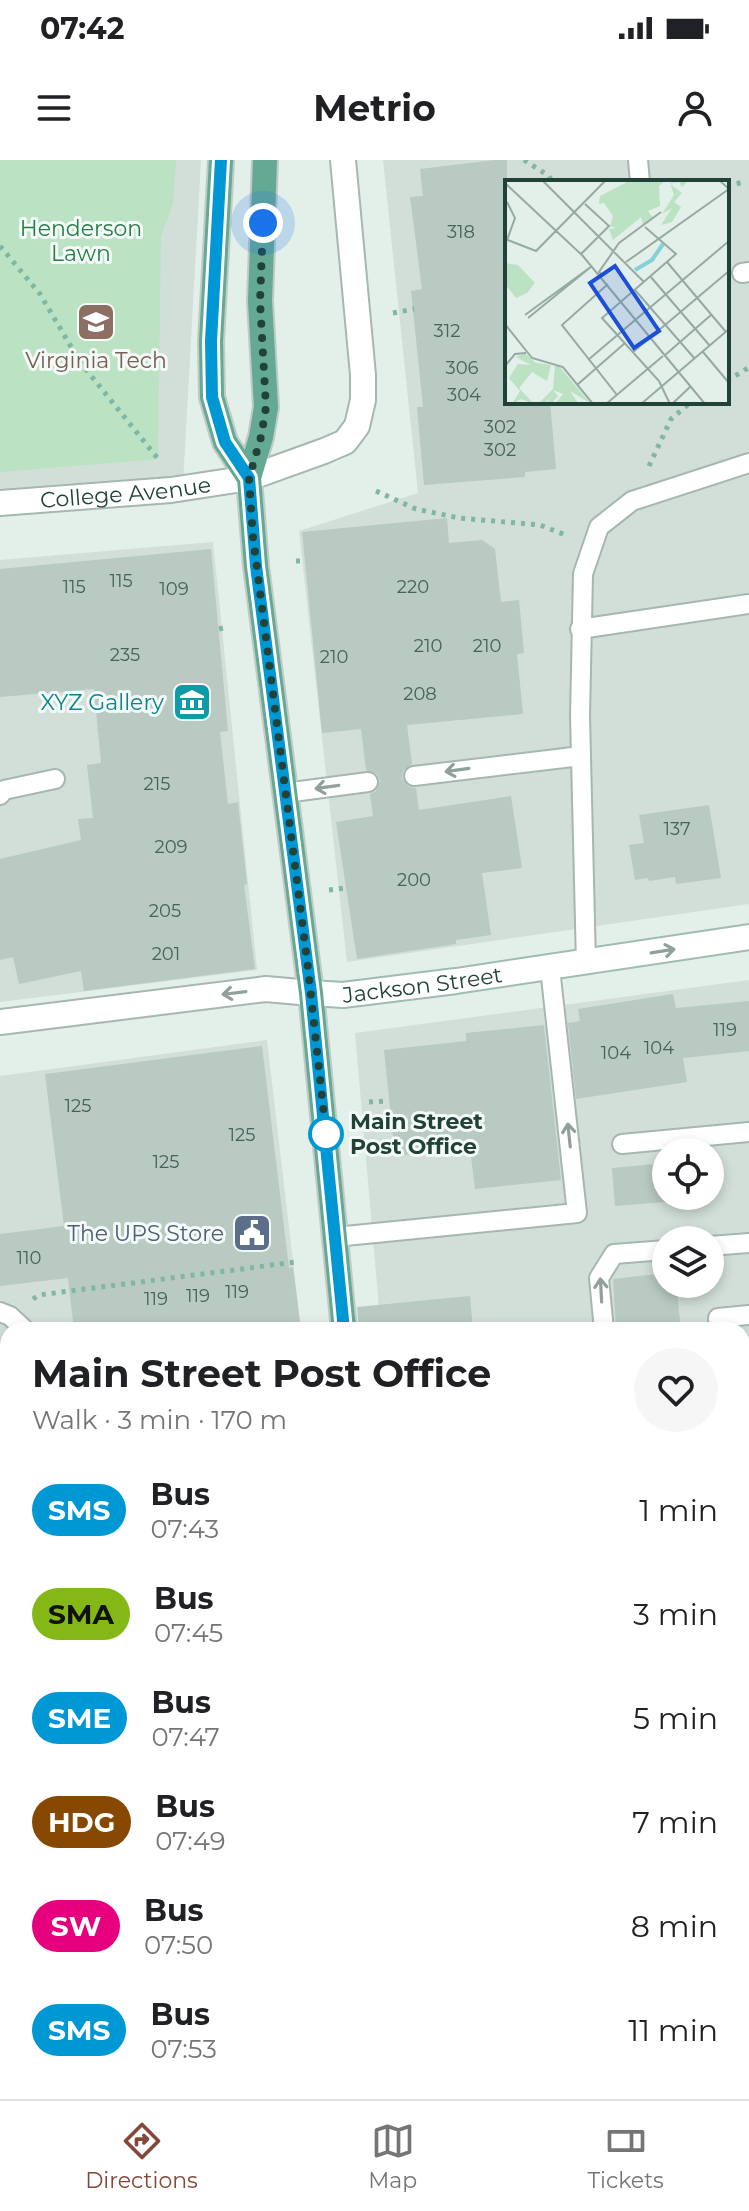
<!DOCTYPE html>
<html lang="en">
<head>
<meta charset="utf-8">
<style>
	:root { --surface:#fff; --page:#f6f6f6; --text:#202124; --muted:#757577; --line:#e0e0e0; --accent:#844738 }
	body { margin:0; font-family:Montserrat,sans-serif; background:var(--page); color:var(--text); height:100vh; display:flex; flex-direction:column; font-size:30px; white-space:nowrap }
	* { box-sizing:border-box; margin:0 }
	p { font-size:26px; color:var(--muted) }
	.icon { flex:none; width:44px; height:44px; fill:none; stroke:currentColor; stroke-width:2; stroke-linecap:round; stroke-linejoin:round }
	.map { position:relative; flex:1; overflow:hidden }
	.panel { position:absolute; left:0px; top:1162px; width:750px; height:778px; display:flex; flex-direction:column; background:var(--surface); border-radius:24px 24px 0 0; box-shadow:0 4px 12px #0003 }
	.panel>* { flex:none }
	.badge { padding:0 16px; border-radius:26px; font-size:28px; line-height:52px }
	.tools { position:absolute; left:652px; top:978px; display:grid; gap:16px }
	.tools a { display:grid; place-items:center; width:72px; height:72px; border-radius:50%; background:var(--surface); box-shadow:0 4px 12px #0003; font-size:40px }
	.you { position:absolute; width:40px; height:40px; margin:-20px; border:6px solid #fff; border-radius:50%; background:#1a73e8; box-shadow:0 0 0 12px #1a73e833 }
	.map>.badge { position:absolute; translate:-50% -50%; box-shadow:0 0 0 4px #fff }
	.round { display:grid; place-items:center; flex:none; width:84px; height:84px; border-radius:42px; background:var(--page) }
	.overview { display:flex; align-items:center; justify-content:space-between; height:136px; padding:0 32px }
	h1 { font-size:38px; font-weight:700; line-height:60px }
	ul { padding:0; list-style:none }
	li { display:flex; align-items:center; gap:24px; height:104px; padding:0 32px }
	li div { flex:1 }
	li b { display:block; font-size:30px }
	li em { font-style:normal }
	li .badge { min-width:88px; font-weight:700; text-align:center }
	.status { display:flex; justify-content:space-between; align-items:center; height:56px; padding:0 40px; background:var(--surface); direction:ltr }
	.status svg { height:22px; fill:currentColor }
	header { display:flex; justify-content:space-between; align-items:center; height:104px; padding:0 32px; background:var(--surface); font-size:36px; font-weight:700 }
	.dock { display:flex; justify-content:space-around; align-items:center; height:112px; border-top:2px solid var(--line); background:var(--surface); font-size:22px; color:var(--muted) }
	.dock a { display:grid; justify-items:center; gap:4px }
	.dock .on { color:var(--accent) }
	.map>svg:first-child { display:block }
	.built { fill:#d1dfd8; fill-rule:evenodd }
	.green { fill:#bae2c3 }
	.building { fill:#b8cac2 }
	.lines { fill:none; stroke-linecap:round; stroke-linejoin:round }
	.lane-casing { stroke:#a5b8b0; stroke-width:22 }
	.street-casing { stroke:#a5b8b0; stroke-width:28 }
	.secondary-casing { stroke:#a0bcb1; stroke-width:28 }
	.primary-casing { stroke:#c1cac7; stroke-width:28 }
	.path { stroke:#80b6a3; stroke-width:5; stroke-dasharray:4 6; stroke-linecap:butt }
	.lane { stroke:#fff; stroke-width:18 }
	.street { stroke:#fff; stroke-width:24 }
	.secondary { stroke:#fff; stroke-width:24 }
	.primary { stroke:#63a994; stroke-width:24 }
	.oneway { stroke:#90a09c }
	.line-casing { stroke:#fff; stroke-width:18 }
	.line { stroke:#0098d4; stroke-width:12 }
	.walk { stroke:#204238; stroke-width:8; stroke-dasharray:0 14.4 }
	.stop-dot { fill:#fff; stroke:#0098d4; stroke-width:4 }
	.labels { text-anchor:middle; stroke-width:6; stroke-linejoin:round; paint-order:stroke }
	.number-label { font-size:18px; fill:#46645a }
	.park-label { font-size:22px; fill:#257e44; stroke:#f4faf7 }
	.education-label { font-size:22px; fill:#785e54; stroke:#f4faf7 }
	.street-label { font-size:22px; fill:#204238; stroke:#f4faf7 }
	.culture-label { font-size:22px; fill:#0d838f; stroke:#f4faf7; text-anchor:end }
	.stop-label { font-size:22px; font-weight:bold; fill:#204238; stroke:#f4faf7; text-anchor:start }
	.service-label { font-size:22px; fill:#4e5e75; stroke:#f4faf7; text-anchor:end }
	.inset-river { fill:none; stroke:#85d0d9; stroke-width:4 }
	.inset-road { fill:none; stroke:#95aaa2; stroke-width:2 }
	.view { fill:#1d4ed8; fill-opacity:0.15; stroke:#1d4ed8; stroke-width:4 }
	.inset-edge { fill:none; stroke:#204238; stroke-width:4 }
</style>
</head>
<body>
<div class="status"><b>07:42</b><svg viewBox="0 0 49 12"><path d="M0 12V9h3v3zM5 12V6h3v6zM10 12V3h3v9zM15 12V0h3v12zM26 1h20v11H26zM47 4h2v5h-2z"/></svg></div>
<header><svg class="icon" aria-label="menu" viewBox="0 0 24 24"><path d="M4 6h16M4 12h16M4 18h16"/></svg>Metrio<svg class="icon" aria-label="person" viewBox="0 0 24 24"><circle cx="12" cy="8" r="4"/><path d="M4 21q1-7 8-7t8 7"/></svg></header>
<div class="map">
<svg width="749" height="1939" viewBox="0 0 749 1939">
	<rect width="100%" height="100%" fill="#e3efe9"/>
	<path class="built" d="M0,0H201L183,323L0,338Z
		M383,0H749V744L347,802L299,371L418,333ZM507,22H727V242H507Z
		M213,382L257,810L0,842V400Z
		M749,820V1307L742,1308V1170H381L355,873ZM666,992H710V1036H666ZM666,1080H710V1124H666Z
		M267,880L301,1170H8V1388L0,1389V916Z
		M8,1472V1932H307L252,1939H0V1473Z"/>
	<path class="green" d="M0,0H176L173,43L161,77L158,299L0,312Z"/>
	<path class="building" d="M495,0H507V242H550L556,309L525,312V317L424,325L417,247H423L411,131L422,129L410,37L423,36L420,9Z
		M447,358L449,383L482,380L495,389L501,442L519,440L524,493L517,494L523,554L407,565L412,604L403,611L402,618L409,627L416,628L419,650L511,636L522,708L482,713L491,775L456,780V784L357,799L336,662L373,656L370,634L376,631L380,621L377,614L366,610L361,569L322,573L302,372Z
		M211,389L228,571L220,572L228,644L238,642L247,724L244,725L255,809L84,831L81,811L19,824L13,797L0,800V699L81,680L78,659L93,658L87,605L101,603L94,529L0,537V409Z
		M709,645L721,718L676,724L675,717L649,721L648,718L635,720L629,685L644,683L639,655Z
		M673,834L676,848L749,841V891L683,898L687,922L576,939L568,863L580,861L578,849Z
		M544,865L561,1020L475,1029L470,988L395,996L384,890L466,881V873Z
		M262,886L289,1108L293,1107L301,1170H74L68,1118L0,1126V1074L64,1066L45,914Z
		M666,1003V1042L615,1046L612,1008Z
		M666,1113V1124H676L681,1170H616L613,1119Z
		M470,1136L473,1170H359L357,1147Z"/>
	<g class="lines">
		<g class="lane-casing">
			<path id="lane" d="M638,0L640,22
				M742,113L749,112
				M580,469L749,444
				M414,616L581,596
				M285,633L368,622
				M0,635L4,630L55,619
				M586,803L580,556L583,414L599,367L632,341L749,303
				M622,984L749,972
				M335,1077L577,1053L550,808
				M710,1086L749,1083
				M0,1152L10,1156L25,1170
				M604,1170L599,1118L614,1094L666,1090
				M719,1170L718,1158L749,1155
				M742,1627L749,1626
				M0,1692L8,1691
				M0,1748L8,1747
				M742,1799L749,1798
				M742,1874L748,1922
				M311,1932V1939"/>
		</g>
		<g class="street-casing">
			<g id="street">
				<path id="s1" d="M0,343L171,330L249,318L324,291L345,282L357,266L363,240V215L343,0"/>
				<path d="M0,862L266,829L311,833"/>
				<path d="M742,1923L749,1922"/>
				<path d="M604,1939L663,1932"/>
			</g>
		</g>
		<g class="secondary-casing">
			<g id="secondary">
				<path id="s2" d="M311,833L343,835L456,821L749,777"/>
				<path d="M742,1354L749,1353"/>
				<path d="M0,1435L8,1434"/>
			</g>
		</g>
		<g class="primary-casing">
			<path id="primary" d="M221,0L211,181L212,237L225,282L249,318
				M265,0L260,141L266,247L261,277L249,318L256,406L311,833L344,1170
				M424,1932V1939"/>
		</g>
		<path class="path" d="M524,0L549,16L552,22
			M727,26L744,22
			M0,86L40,134L80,202L159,300
			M393,153L414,149
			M727,221L748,208
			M649,306L671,259L691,242
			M376,331L416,349L459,358L540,365L568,376
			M296,401H305
			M219,469L227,467
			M329,730L346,728
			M369,942L389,941
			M33,1139L39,1135L296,1102
			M749,1538V1550
			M742,1559L749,1558"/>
		<use href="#lane" class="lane"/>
		<use href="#street" class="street"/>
		<use href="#secondary" class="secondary"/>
		<use href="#primary" class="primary"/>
	</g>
	<defs><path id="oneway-shaft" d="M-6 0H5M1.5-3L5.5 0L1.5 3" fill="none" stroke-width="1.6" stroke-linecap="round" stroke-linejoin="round" transform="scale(2)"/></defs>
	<g class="oneway">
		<use href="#oneway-shaft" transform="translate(457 610) rotate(172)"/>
		<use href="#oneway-shaft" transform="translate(327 627) rotate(172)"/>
		<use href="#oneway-shaft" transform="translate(663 791) rotate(-9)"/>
		<use href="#oneway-shaft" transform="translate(234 833) rotate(173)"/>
		<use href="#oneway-shaft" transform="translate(569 975) rotate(-96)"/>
		<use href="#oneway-shaft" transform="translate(601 1130) rotate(-93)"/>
	</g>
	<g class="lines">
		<g class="line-casing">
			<path id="line" d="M221,0L211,181L212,237L225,282L249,318L256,406L311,833L344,1170"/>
		</g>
		<use href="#line" class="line"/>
		<path class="walk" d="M263,63L260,141L266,247L261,277L249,318L253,377L308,808L326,974"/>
	</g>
	<defs>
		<g id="university-square" transform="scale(2)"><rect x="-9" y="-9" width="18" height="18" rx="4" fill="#8d6e63" stroke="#f4faf7"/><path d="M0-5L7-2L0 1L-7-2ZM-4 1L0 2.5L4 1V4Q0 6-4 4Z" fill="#fff"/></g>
		<g id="museum-square" transform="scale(2)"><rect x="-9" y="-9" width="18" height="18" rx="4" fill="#0f9aa8" stroke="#f4faf7"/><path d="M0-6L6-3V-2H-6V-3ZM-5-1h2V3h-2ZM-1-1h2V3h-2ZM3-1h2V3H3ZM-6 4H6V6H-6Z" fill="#fff"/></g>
		<g id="civic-square" transform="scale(2)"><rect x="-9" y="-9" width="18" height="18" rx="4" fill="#5c6f8a" stroke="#f4faf7"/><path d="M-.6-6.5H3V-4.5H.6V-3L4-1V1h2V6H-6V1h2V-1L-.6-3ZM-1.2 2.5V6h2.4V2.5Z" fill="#fff"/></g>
	</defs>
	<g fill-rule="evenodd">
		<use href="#university-square" x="96" y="162"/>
		<use href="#museum-square" x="192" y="542"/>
		<use href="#civic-square" x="252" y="1073"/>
	</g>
	<circle class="stop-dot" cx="326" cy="974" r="16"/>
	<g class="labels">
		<g class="number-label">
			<text x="461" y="78">318</text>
			<text x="447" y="177">312</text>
			<text x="462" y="214">306</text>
			<text x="464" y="241">304</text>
			<text x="500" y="273">302</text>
			<text x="500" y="296">302</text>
			<text x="121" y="427">115</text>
			<text x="74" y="433">115</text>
			<text x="413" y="433">220</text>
			<text x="174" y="435">109</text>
			<text x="428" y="492">210</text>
			<text x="487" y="492">210</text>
			<text x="125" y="501">235</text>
			<text x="334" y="503">210</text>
			<text x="420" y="540">208</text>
			<text x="157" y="630">215</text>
			<text x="677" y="675">137</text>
			<text x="171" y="693">209</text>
			<text x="414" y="726">200</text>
			<text x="165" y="757">205</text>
			<text x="166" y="800">201</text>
			<text x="725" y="876">119</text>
			<text x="659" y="894">104</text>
			<text x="616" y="899">104</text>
			<text x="78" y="952">125</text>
			<text x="242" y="981">125</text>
			<text x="166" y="1008">125</text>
			<text x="29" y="1104">110</text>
			<text x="237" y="1138">119</text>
			<text x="198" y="1142">119</text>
			<text x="156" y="1145">119</text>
		</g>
		<g class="park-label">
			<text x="81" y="76">Henderson<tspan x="81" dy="25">Lawn</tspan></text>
		</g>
		<g class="education-label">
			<text x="96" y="208">Virginia Tech</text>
		</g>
		<g class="street-label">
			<text dy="8" stroke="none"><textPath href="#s1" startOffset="126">College Avenue</textPath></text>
			<text dy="8" stroke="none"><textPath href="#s2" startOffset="112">Jackson Street</textPath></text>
		</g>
		<g class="culture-label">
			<text x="164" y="550">XYZ Gallery</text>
		</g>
		<g class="stop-label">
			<text x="350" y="969">Main Street<tspan x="350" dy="25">Post Office</tspan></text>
		</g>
		<g class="service-label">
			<text x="224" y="1081">The UPS Store</text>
		</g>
	</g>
	<g transform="translate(505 20)">
		<rect width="224" height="224" fill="#e3efe9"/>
		<path d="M126,0H161L154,6L155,26L143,31L148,38L138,45L136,37L108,60L104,49L111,48L105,46L108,36L99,23L94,24L95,16ZM184,0L177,7L174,2L165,4L177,13L169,22L176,27L167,42L156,45L167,28L157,34L169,15L165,3ZM0,83L13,85L30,103L22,113L11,118L0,104ZM20,173L31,183L46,185L42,201L27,192L14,208L29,224L16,219L7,224L15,211L4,198L13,184L26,185L11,177ZM50,185L54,186L85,223L65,211L73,223L50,224L58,214L48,210L53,216L46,224H41L46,217L39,224H33L48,209Z" fill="#bae2c3"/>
		<path class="inset-river" d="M130,90L147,80L158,64"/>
		<path class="inset-road" d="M37,0L139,102M0,3L79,77M140,47L171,74L97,138L154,201L165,224M0,59L31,71L101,0M2,60L10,38L2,22M76,74L104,46L80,24M77,75L200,224M121,82L224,9L214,0M162,82L221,152M98,96L94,92L114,63L156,32M145,96L205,166M103,104L57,145L112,215M130,110L190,179M20,135L87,86L23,138M129,141L224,61M0,144L27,178L58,187L88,224M128,172L224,91M198,172L224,203M159,176L206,135M83,180L129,141M0,186L10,174L21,173M72,205L120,163M101,224L158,176M136,224L224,149M167,224L185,207"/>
		<path class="view" d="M110,86L154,151L129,168L85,103Z"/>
		<rect width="224" height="224" class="inset-edge"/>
	</g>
</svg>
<div class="tools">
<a><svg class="icon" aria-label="locate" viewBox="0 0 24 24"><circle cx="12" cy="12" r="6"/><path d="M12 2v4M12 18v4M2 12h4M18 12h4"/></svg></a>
<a><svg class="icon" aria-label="layers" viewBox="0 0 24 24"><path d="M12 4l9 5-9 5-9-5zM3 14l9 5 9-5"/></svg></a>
</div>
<div class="you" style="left:263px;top:63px"></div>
<section class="panel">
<div class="overview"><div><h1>Main Street Post Office</h1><p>Walk · 3 min · 170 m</p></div><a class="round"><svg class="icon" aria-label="heart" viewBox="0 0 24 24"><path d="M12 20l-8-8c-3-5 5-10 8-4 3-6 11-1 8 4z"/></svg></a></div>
<ul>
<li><span class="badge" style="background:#0098d4;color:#fff">SMS</span><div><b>Bus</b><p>07:43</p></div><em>1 min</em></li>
<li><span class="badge" style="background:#84b817;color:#111">SMA</span><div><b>Bus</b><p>07:45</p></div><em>3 min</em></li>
<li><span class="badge" style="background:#0098d4;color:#fff">SME</span><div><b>Bus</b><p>07:47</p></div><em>5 min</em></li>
<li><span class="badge" style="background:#874901;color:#fff">HDG</span><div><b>Bus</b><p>07:49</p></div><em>7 min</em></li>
<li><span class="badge" style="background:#e6007e;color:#fff">SW</span><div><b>Bus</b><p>07:50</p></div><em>8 min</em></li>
<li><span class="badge" style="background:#0098d4;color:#fff">SMS</span><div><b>Bus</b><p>07:53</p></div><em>11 min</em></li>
</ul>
</section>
</div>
<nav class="dock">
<a class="on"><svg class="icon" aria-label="directions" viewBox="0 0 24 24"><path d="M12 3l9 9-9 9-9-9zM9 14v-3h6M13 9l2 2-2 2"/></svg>Directions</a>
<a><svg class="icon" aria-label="map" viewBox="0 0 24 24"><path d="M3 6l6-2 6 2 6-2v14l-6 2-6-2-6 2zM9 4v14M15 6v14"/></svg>Map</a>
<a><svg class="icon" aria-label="tickets" viewBox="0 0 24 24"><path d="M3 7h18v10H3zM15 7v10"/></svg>Tickets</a>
</nav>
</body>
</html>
